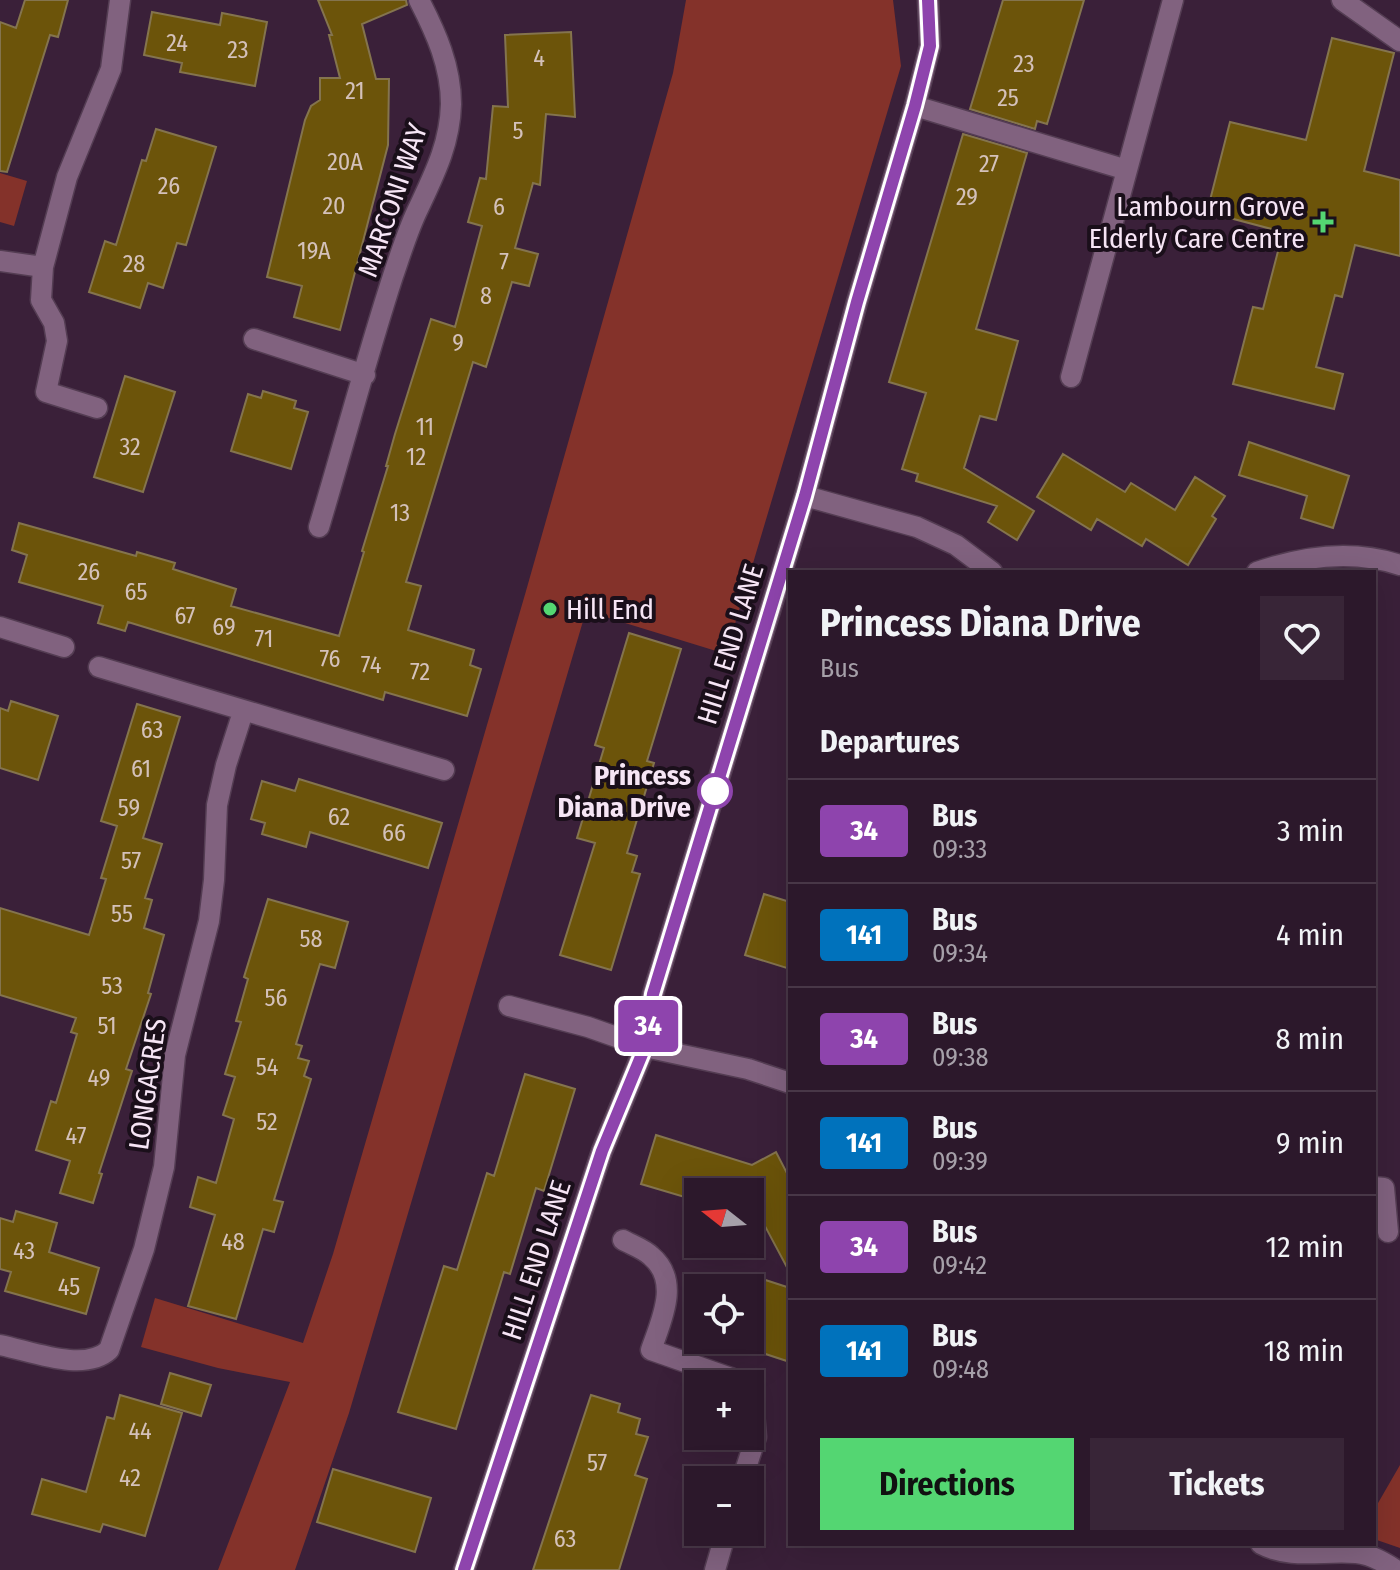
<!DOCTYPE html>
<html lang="en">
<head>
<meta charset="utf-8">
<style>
	:root { --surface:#2c182b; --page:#382537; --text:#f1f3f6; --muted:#a6a0a9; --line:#483747; --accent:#54d672 }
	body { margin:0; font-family:"Fira Sans Condensed",sans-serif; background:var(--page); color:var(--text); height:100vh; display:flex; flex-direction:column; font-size:30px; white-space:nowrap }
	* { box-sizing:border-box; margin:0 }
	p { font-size:26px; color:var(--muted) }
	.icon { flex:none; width:44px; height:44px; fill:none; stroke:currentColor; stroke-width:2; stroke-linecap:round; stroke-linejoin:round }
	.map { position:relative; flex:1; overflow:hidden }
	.drawer { position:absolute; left:788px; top:570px; width:588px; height:976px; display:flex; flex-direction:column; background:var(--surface); border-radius:0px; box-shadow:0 8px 32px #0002,0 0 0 2px var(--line) }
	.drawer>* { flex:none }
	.badge { padding:0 16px; border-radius:6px; font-size:28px; line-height:52px }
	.needle { width:52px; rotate:287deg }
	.tools { position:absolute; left:684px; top:1178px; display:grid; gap:16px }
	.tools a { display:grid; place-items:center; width:80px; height:80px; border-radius:0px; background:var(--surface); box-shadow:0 8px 32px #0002,0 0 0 2px var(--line); font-size:40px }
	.map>.badge { position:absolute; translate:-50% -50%; box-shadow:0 0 0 4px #fff }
	h2 { padding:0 32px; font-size:30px; line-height:72px }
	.round { display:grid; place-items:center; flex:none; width:84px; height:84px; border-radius:0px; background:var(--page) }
	.summary { display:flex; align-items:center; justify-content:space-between; height:136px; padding:0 32px }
	h1 { font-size:38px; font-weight:700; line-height:60px }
	.button { display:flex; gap:16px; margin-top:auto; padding:16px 32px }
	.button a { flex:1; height:92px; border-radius:0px; background:var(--accent); color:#111; font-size:32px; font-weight:700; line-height:92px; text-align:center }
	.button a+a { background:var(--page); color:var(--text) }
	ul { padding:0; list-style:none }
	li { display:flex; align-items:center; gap:24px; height:104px; padding:0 32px; border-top:2px solid var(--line) }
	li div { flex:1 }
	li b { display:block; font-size:30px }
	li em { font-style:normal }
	li .badge { min-width:88px; font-weight:700; text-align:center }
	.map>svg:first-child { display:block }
	.green { fill:#84322a }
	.building { fill:#6c540a; stroke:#84744e; stroke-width:2 }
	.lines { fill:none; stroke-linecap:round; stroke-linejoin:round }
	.minor-casing { stroke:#543d53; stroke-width:23 }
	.minor { stroke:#81627f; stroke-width:20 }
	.line-casing { stroke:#fff; stroke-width:18 }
	.line { stroke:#8e44ad; stroke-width:12 }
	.poi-dot { fill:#54d672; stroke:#1a0f1a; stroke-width:3 }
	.stop-dot { fill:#fff; stroke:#8e44ad; stroke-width:4 }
	.labels { text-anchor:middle; stroke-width:8; stroke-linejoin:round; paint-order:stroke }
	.number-label { font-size:24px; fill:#d4c1ba }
	.street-label { font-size:28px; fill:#f6e5f5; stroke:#1a0f1a }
	.poi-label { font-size:28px; fill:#f6e5f5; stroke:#1a0f1a; text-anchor:end }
	.stop-label { font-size:28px; font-weight:bold; fill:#f6e5f5; stroke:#1a0f1a; text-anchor:end }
</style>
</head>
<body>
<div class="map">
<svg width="1400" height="1570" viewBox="0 0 1400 1570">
	<rect width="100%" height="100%" fill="#3a2039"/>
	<path class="green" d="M686,0H893L901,66L726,654L586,611L349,1413L295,1570H218L290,1382L218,1368L141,1347L155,1298L303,1343L333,1254L526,591L673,73Z
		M0,173L27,181L14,226L0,222Z
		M1400,1465V1548L1374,1539V1510Z"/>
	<path class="building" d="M25,0H68L58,37L50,35L7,172L0,171V22L16,28Z
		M318,0H406L407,5L362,24L376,79H389L388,145L340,330L294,317L302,286L267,277L305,120L311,106L320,100V78H340L329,35H332Z
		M1003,0H1084L1047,124L1037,121L1035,129L970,109Z
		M152,12L220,25L222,13L267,22L255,86L180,72L182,63L144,55Z
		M571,32L575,117L546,114L540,185L533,183L515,248L538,254L529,286L512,282L486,367L473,362L406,582L421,586L408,630L474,650L470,665L481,669L467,716L385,692L383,700L128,622L125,631L98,623L103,606L19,582L27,555L12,550L19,523L136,556L137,552L175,563L173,569L236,589L231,606L339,636L364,552L362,551L388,466H386L395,434L431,319L455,327L482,226L468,222L480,178L486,179L493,106L508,107L505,35Z
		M1332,38L1394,53L1364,171L1400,180V256L1355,245L1342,297L1335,295L1316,367L1343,374L1334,409L1233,384L1253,307L1263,309L1283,232L1207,212L1230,122L1306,140Z
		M156,129L216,147L186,245L177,243L163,288L148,283L140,308L89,292L105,241L116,245L142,160L146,161Z
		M963,134L1027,153L976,329L1018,341L996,420L980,416L964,468L1034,511L1017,540L988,522L997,506L916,481L918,474L902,469L926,393L889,382Z
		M125,376L175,392L143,492L94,477Z
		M263,391L296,401L294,408L308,412L291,469L231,451L248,394L261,398Z
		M1249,442L1349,476L1333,528L1301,518L1307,496L1239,475Z
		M1063,454L1125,492L1131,483L1175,510L1195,477L1225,496L1212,516L1216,519L1188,565L1146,539L1142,546L1097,519L1091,530L1037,497Z
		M629,633L681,649L647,761L654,763L627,853L637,856L632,872L640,874L611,970L560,955L595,843L577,838L604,748L595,745Z
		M11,701L58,716L38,780L0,768V708L8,711Z
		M137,704L180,717L143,838L162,844L145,898L152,900L144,928L164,935L148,993L151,994L126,1069L132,1071L99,1173L102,1174L93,1203L60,1193L70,1161L36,1150L51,1101L56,1103L77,1034L71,1032L76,1018L0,995V908L89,935L106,879L101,878L117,826L101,821Z
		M299,779L442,823L428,868L310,832L306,847L262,834L265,823L251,819L262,781L295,791Z
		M764,894L790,902V969L745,955Z
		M268,899L348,922L335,968L320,964L296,1044L302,1046L298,1058L309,1061L304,1076L311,1079L274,1200L283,1202L274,1232L263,1229L236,1319L188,1306L215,1215L190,1207L198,1177L216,1183L234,1119L223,1115L235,1077L225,1074L241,1022L236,1021L248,979L244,977Z
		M525,1074L575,1089L544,1191L536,1188L510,1274L504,1272L456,1429L398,1412L444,1266L457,1270L487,1173L494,1176Z
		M656,1135L752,1165L776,1152L790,1179V1273L750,1198V1192H698V1201L641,1184Z
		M16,1211L57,1223L49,1252L99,1268L86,1314L5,1291L11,1272L0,1269V1218L13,1222Z
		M750,1275L790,1288V1362L750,1349Z
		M170,1373L211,1385L201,1416L161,1404Z
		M120,1395L182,1413L145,1536L103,1524L100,1532L32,1514L42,1479L86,1492L107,1417L114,1419Z
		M591,1395L620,1404L618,1412L640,1419L636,1434L648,1437L635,1475L647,1479L619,1570H533Z
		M333,1469L431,1498L415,1552L317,1522Z"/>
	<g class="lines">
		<g class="minor-casing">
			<path id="minor" d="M1342,0L1400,41
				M915,106L1127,170
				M0,261L43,267L67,177L111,69L120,0
				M43,267L41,300L54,323L57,341L46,392L97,408
				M254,339L365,375
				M1071,377L1173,0
				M805,496L917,527L956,545L992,572
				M319,527C344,444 366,359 393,276C401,253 408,229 419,207C435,173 450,143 451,104C451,66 436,33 419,0
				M1257,572C1303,556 1353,549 1400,565
				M0,627L64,647
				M99,667L444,770
				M509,1006L588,1027L645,1047L748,1069L790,1083
				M1374,1187L1384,1188L1388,1232
				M623,1240C632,1245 644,1249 651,1256C681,1281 661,1321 651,1350L731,1378L737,1384
				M0,1345C31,1351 84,1373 109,1350L144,1249L164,1167L175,1055L209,921L214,880L217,805L226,765L243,712
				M742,1480L756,1437L753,1400L750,1397
				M1261,1544C1291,1560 1324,1550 1356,1553C1370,1554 1384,1562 1396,1570
				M464,1570L602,1151L645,1047L653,994L805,496L857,302L915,106L930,46L928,0
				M715,1570L726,1532"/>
		</g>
		<use href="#minor" class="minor"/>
	</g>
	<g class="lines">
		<g class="line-casing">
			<path id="line" d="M464,1570L602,1151L645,1047L653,994L805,496L857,302L915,106L930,46L928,0"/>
		</g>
		<use href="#line" class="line"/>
	</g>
	<g class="poi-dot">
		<path d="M1319 210h8v8h8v8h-8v8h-8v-8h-8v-8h8z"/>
		<circle cx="550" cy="609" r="8"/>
	</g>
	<circle class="stop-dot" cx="715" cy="791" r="16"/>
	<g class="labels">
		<g class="number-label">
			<text x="177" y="51">24</text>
			<text x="238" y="58">23</text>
			<text x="539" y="66">4</text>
			<text x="1024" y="72">23</text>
			<text x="355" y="99">21</text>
			<text x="1008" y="106">25</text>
			<text x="518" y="139">5</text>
			<text x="345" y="170">20A</text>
			<text x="989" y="172">27</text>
			<text x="169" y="194">26</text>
			<text x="967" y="205">29</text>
			<text x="334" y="214">20</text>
			<text x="499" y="215">6</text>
			<text x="314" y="259">19A</text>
			<text x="504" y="270">7</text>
			<text x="134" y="272">28</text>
			<text x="486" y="304">8</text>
			<text x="458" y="351">9</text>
			<text x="425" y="435">11</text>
			<text x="130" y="455">32</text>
			<text x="416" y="465">12</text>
			<text x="400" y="521">13</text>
			<text x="89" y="580">26</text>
			<text x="136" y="600">65</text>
			<text x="185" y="624">67</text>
			<text x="224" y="635">69</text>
			<text x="264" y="647">71</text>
			<text x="330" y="667">76</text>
			<text x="371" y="673">74</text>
			<text x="420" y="680">72</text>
			<text x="152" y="738">63</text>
			<text x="141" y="777">61</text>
			<text x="129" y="816">59</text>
			<text x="339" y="825">62</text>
			<text x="394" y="841">66</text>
			<text x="131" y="869">57</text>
			<text x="122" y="922">55</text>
			<text x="311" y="947">58</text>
			<text x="112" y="994">53</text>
			<text x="276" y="1006">56</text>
			<text x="107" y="1034">51</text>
			<text x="267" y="1075">54</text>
			<text x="99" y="1086">49</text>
			<text x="267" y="1130">52</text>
			<text x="76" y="1144">47</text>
			<text x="233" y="1250">48</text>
			<text x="24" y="1259">43</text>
			<text x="69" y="1295">45</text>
			<text x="140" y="1439">44</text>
			<text x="597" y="1471">57</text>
			<text x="130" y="1486">42</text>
			<text x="565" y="1547">63</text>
		</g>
		<g class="street-label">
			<text transform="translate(392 200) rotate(-71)" y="10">MARCONI WAY</text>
			<text transform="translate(730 644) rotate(-73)" y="10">HILL END LANE</text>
			<text transform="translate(147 1084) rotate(-82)" y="10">LONGACRES</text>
			<text transform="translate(536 1260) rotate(-72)" y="10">HILL END LANE</text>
		</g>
		<g class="poi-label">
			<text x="1305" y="216">Lambourn Grove<tspan x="1305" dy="32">Elderly Care Centre</tspan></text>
			<text x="566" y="619" text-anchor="start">Hill End</text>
		</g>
		<g class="stop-label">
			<text x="691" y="785">Princess<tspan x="691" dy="32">Diana Drive</tspan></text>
		</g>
	</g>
</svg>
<div class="tools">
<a><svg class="needle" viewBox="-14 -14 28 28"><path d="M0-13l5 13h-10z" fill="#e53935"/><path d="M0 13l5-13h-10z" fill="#a6a0a9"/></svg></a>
<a><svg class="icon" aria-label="locate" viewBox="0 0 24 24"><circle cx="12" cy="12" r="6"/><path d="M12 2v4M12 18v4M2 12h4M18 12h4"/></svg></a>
<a>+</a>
<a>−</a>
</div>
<b class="badge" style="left:648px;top:1026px;background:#8e44ad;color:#fff">34</b>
<section class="drawer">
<div class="summary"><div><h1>Princess Diana Drive</h1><p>Bus</p></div><a class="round"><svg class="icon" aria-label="heart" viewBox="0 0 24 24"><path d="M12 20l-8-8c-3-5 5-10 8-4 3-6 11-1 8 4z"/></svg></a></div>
<h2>Departures</h2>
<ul>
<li><span class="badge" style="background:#8e44ad;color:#fff">34</span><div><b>Bus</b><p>09:33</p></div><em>3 min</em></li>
<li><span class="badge" style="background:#0072bc;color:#fff">141</span><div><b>Bus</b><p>09:34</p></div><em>4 min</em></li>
<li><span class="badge" style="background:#8e44ad;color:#fff">34</span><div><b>Bus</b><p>09:38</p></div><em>8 min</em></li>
<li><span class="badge" style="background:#0072bc;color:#fff">141</span><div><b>Bus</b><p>09:39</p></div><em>9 min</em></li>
<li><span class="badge" style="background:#8e44ad;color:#fff">34</span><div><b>Bus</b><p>09:42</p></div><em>12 min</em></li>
<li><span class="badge" style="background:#0072bc;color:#fff">141</span><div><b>Bus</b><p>09:48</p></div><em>18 min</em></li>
</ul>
<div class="button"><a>Directions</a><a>Tickets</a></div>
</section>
</div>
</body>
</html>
